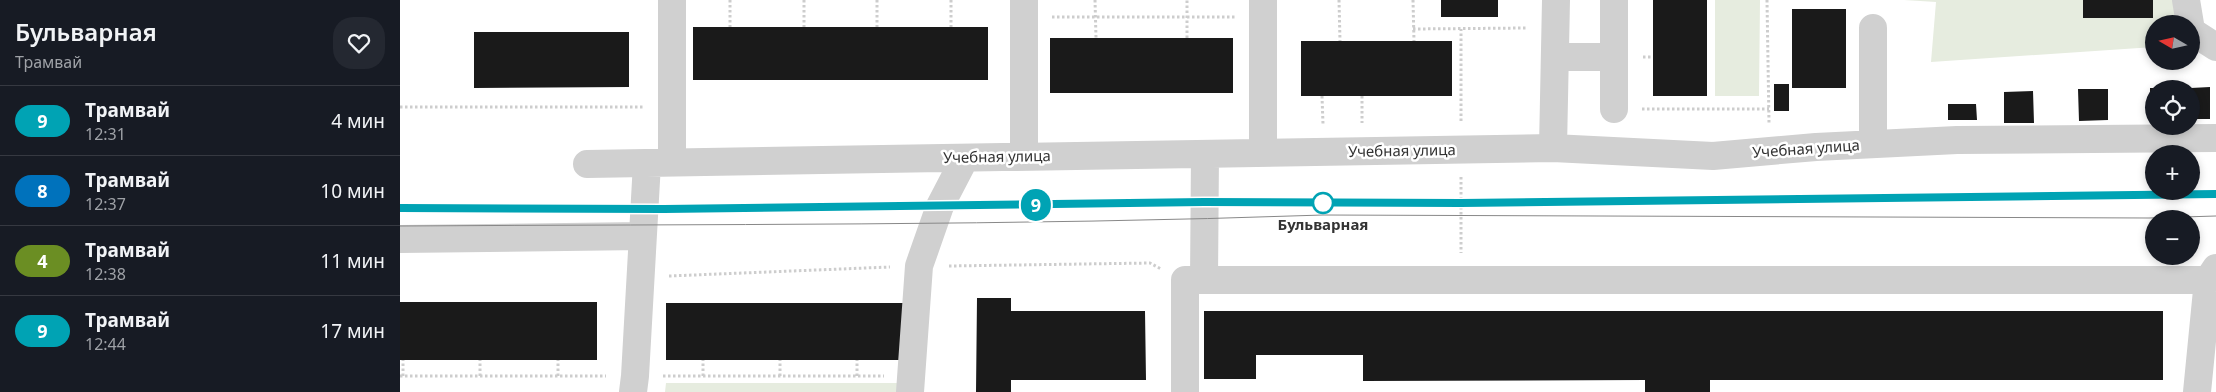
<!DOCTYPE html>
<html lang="ru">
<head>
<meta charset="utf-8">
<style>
	:root { --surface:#171b24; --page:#242831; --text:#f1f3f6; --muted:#9ea1a6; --line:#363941 }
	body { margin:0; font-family:"Noto Sans",sans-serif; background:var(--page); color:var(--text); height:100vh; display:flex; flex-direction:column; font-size:19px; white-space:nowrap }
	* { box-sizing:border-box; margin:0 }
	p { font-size:16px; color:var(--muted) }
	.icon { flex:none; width:28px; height:28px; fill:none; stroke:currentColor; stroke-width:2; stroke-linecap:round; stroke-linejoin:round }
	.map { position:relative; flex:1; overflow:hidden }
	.details { display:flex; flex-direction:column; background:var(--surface); width:400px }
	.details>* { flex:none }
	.badge { padding:0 10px; border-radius:16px; font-size:18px; line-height:32px }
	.needle { width:32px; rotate:279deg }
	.fabs { position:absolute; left:1745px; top:15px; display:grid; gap:10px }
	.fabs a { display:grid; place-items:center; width:55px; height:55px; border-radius:50%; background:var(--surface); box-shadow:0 2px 8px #0003; font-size:25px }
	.map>.badge { position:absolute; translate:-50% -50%; box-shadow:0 0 0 2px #fff }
	.round { display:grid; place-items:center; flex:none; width:52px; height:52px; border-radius:20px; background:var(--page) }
	.summary { display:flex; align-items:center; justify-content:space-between; height:85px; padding:0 15px }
	h1 { font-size:24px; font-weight:600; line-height:38px }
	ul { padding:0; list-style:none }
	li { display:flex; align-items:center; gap:15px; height:70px; padding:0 15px; border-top:1px solid var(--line) }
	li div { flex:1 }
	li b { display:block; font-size:19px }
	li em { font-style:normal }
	li .badge { min-width:55px; font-weight:700; text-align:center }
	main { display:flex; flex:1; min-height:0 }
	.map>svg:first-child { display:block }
	.green { fill:#e6ecdf }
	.building { fill:#1a1a1a }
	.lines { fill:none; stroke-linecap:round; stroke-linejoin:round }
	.path { stroke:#cdcdcd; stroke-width:3; stroke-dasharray:2.5 2.5; stroke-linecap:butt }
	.minor { stroke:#d0d0d0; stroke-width:28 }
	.tram { stroke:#888; stroke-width:1 }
	.line-casing { stroke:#fff; stroke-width:11 }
	.line { stroke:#00a3b4; stroke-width:8 }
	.stop-dot { fill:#fff; stroke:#00a3b4; stroke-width:2.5 }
	.labels { text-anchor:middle; stroke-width:5; stroke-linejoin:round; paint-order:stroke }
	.street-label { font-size:15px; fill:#333; stroke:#fff }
	.stop-label { font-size:15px; font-weight:bold; fill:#333; stroke:#fff }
</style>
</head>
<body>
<main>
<section class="details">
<div class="summary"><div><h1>Бульварная</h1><p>Трамвай</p></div><a class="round"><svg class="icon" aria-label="heart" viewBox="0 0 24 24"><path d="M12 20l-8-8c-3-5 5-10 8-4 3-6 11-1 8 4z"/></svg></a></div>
<ul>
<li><span class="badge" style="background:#00a3b4;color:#fff">9</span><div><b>Трамвай</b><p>12:31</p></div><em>4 мин</em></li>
<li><span class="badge" style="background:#0072bc;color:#fff">8</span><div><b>Трамвай</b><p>12:37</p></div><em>10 мин</em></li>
<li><span class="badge" style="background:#6b8e23;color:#fff">4</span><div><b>Трамвай</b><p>12:38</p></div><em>11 мин</em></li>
<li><span class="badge" style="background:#00a3b4;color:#fff">9</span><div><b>Трамвай</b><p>12:44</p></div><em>17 мин</em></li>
</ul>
</section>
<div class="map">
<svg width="1816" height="392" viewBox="0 0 1816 392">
	<rect width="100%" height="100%" fill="#fff"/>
	<path class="green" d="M1315,0H1360L1359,96H1315Z
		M1504,0H1777L1778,24H1754V47L1531,62L1536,2Z
		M266,383H503V392H265Z"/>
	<path class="building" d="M1041,0H1098V17H1041Z
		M1253,0H1307V96H1253Z
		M1683,0H1753V18H1683Z
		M1392,9H1446V88H1392Z
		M293,27H588V80H293Z
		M74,32H229V87L74,88Z
		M650,38H833V93H650Z
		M901,41H1052V96H901Z
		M1374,84H1389V111H1374Z
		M1810,87V119H1791V88Z
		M1750,88H1754V119H1750Z
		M1678,89H1708V120L1679,121Z
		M1633,91L1634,123H1604V92Z
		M1548,104H1576L1577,120H1548Z
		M577,298H611V311H745L746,380H611V392H576Z
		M0,302H197V360H0Z
		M266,303H503V360H266Z
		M804,311H1763V380H1310V392H1245V380L963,381V355H856V379H804Z"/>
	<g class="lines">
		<path class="path" d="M330,0V27
			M404,0V27
			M477,0V27
			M551,0V27
			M695,0L696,38
			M939,0L940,41
			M1013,0L1014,41
			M1367,0L1369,123
			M652,17H835
			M1013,29L1127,28
			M787,38V0
			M1243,57H1252
			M922,96L923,124
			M962,96V123
			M0,107H244
			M1242,109H1369
			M1061,121V29
			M1061,177V253
			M549,266L750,263L761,269
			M269,276L490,267
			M0,376H206
			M3,376V360
			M80,376V360
			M158,376V360
			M263,376H484
			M303,376V360
			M380,376V360
			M457,376V360"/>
		<path class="minor" d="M624,0V157
			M863,0V153
			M1786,0L1790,24
			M1791,31L1816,47
			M1155,57H1214
			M1214,109V0
			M1473,144V28
			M1153,148L1156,0
			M272,162V0
			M187,164L1153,148L1313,156L1416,147L1557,140L1816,138
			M0,239L242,236
			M804,280L805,154
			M233,392L235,376L247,163
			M510,392L519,266L540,206L565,158
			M785,392V280H1808
			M1797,392L1808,280L1816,268"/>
		<path class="tram" d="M0,208L244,209L804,202L1044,203L1816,194
			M0,226C307,224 615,226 923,215L1749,218L1816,216"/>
	</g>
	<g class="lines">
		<g class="line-casing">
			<path id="line" d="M0,208L264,209L804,202L1061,203L1816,194"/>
		</g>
		<use href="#line" class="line"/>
	</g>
	<circle class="stop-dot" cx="923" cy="203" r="10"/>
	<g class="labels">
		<g class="street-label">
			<text transform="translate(1406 149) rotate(-4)" y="5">Учебная улица</text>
			<text transform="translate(1002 151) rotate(-1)" y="5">Учебная улица</text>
			<text transform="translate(597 157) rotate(-1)" y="5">Учебная улица</text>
		</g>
		<g class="stop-label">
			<text x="923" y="230">Бульварная</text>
		</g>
	</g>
</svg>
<div class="fabs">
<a><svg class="needle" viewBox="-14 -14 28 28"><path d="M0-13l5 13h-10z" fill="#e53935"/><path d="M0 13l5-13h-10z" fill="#9ea1a6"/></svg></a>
<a><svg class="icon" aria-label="locate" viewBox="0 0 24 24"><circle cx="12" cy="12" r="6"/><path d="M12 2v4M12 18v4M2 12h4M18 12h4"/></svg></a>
<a>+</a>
<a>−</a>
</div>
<b class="badge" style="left:636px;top:205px;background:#00a3b4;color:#fff">9</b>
</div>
</main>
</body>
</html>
